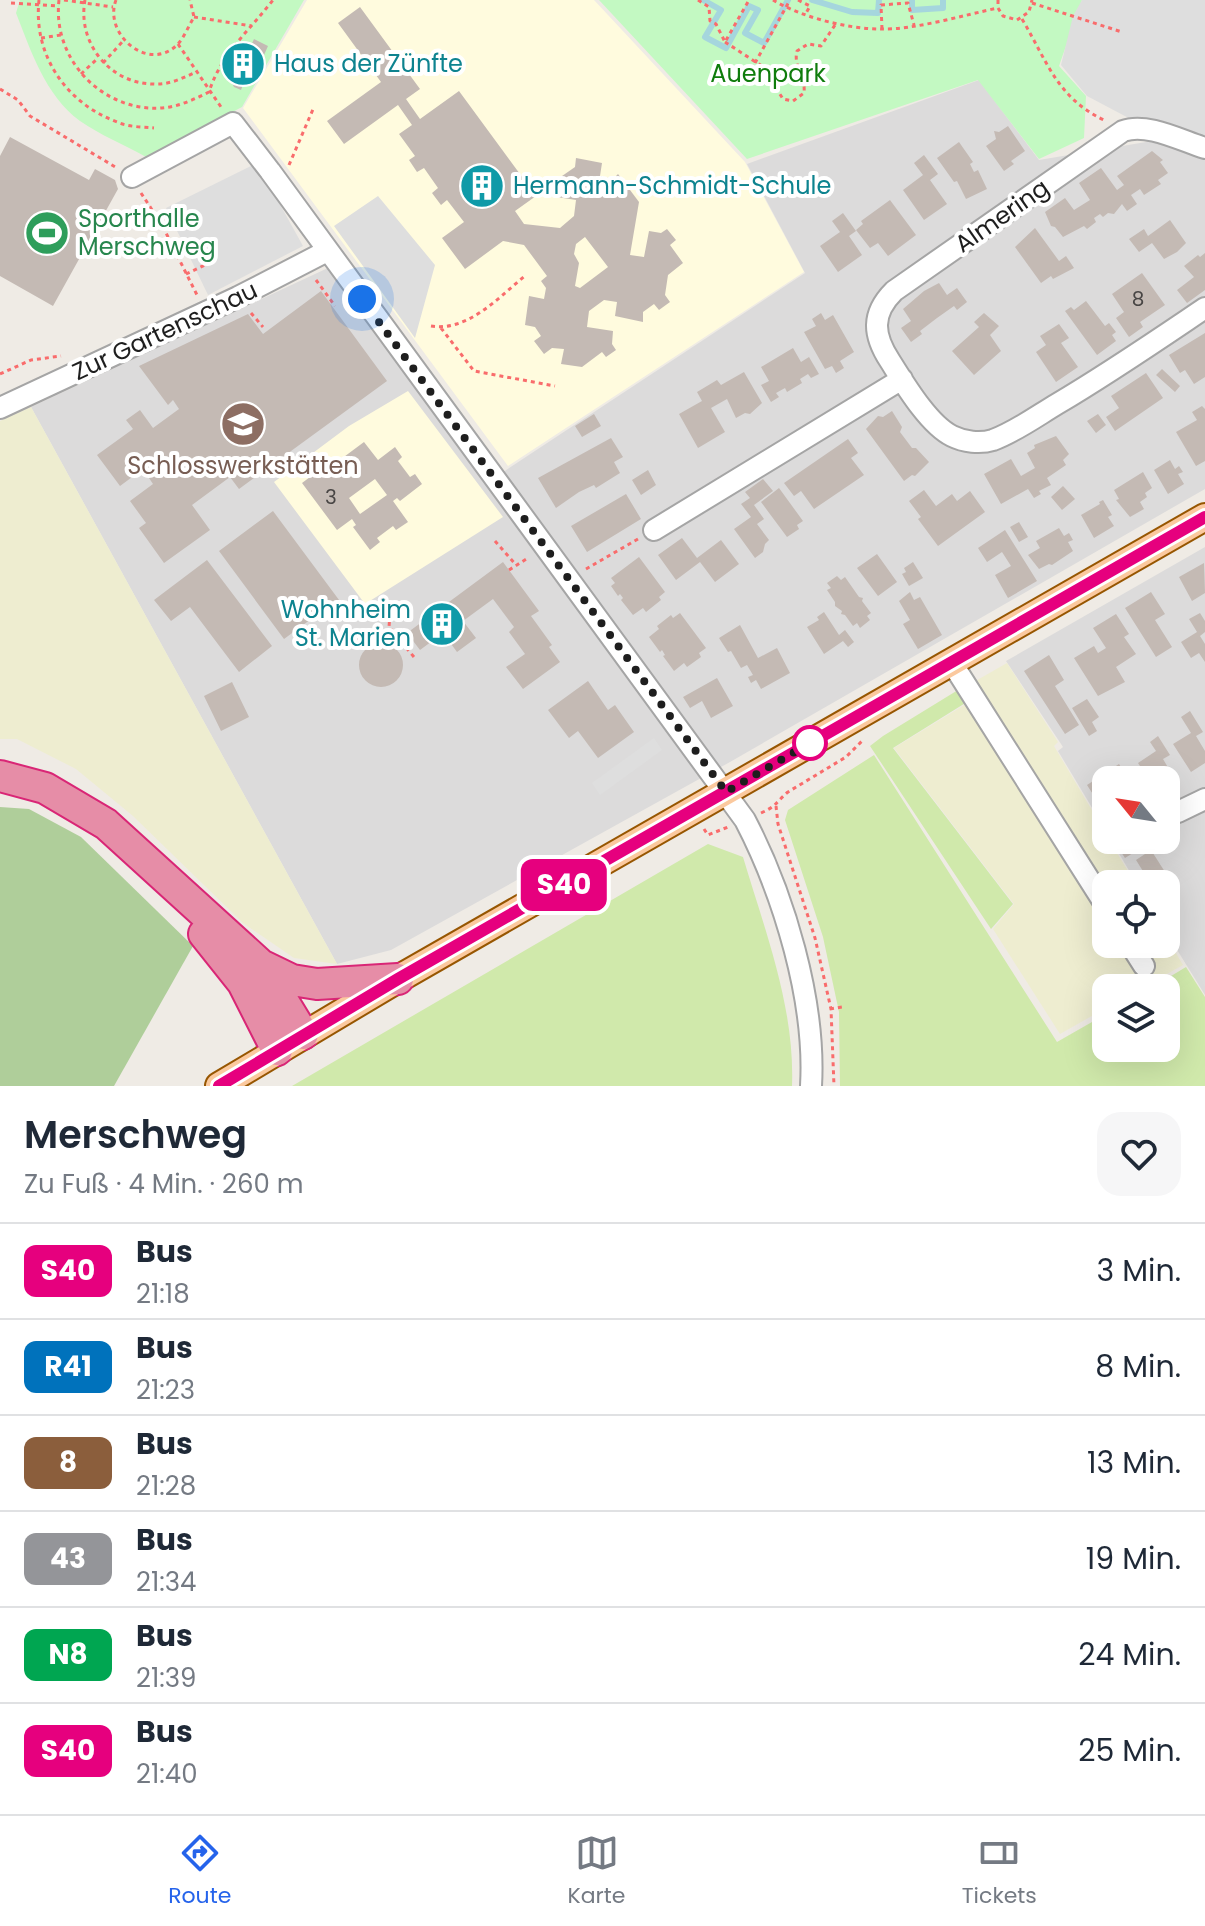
<!DOCTYPE html>
<html lang="de">
<head>
<meta charset="utf-8">
<style>
	:root { --surface:#fff; --page:#f6f6f7; --text:#1f2937; --muted:#747a83; --line:#e0e1e3; --accent:#2563eb }
	body { margin:0; font-family:Poppins,sans-serif; background:var(--page); color:var(--text); height:100vh; display:flex; flex-direction:column; font-size:30px; white-space:nowrap }
	* { box-sizing:border-box; margin:0 }
	p { font-size:26px; color:var(--muted) }
	.icon { flex:none; width:44px; height:44px; fill:none; stroke:currentColor; stroke-width:2; stroke-linecap:round; stroke-linejoin:round }
	.map { position:relative; height:1086px; overflow:hidden }
	.drawer { display:flex; flex-direction:column; background:var(--surface); flex:1 }
	.drawer>* { flex:none }
	.badge { padding:0 16px; border-radius:12px; font-size:28px; line-height:52px }
	.needle { width:52px; rotate:300deg }
	.buttons { position:absolute; left:1092px; top:766px; display:grid; gap:16px }
	.buttons a { display:grid; place-items:center; width:88px; height:88px; border-radius:16px; background:var(--surface); box-shadow:0 8px 32px #0002; font-size:40px }
	.you { position:absolute; width:40px; height:40px; margin:-20px; border:6px solid #fff; border-radius:50%; background:#1a73e8; box-shadow:0 0 0 12px #1a73e833 }
	.map>.badge { position:absolute; translate:-50% -50%; box-shadow:0 0 0 4px #fff }
	.round { display:grid; place-items:center; flex:none; width:84px; height:84px; border-radius:24px; background:var(--page) }
	.head { display:flex; align-items:center; justify-content:space-between; height:136px; padding:0 24px }
	h1 { font-size:38px; font-weight:600; line-height:60px }
	ul { padding:0; list-style:none }
	li { display:flex; align-items:center; gap:24px; height:96px; padding:0 24px; border-top:2px solid var(--line) }
	li div { flex:1 }
	li b { display:block; font-size:30px }
	li em { font-style:normal }
	li .badge { min-width:88px; font-weight:700; text-align:center }
	.tab-bar { display:flex; justify-content:space-around; align-items:center; height:112px; border-top:2px solid var(--line); background:var(--surface); font-size:22px; color:var(--muted) }
	.tab-bar a { display:grid; justify-items:center; gap:4px }
	.tab-bar .selected { color:var(--accent) }
	.map>svg:first-child { display:block }
	.residential { fill:#dcdbdb }
	.education { fill:#fffbde }
	.farmland { fill:#eeedd0 }
	.grass { fill:#d0e9ab }
	.forest { fill:#afce9a }
	.park { fill:#c3f9c2 }
	.parking { fill:#dedede }
	.lines { fill:none; stroke-linecap:round; stroke-linejoin:round }
	.stream { stroke:#a5d6dd; stroke-width:6 }
	.building { fill:#c4bab4; fill-rule:evenodd }
	.minor-casing { stroke:#a5a5a5; stroke-width:24 }
	.major-casing { stroke:#975601; stroke-width:30 }
	.highway-casing { stroke:#d92676; stroke-width:34 }
	.path { stroke:#f96c6c; stroke-width:3; stroke-dasharray:4 4; stroke-linecap:butt }
	.minor { stroke:#fff; stroke-width:20 }
	.major { stroke:#fbc99e; stroke-width:26 }
	.highway { stroke:#e68da7; stroke-width:30 }
	.line-casing { stroke:#fff; stroke-width:18 }
	.line { stroke:#e6007e; stroke-width:12 }
	.walk { stroke:#1e1e1e; stroke-width:8; stroke-dasharray:0 14.4 }
	.stop-dot { fill:#fff; stroke:#e6007e; stroke-width:4 }
	.labels { text-anchor:middle; stroke-width:8; stroke-linejoin:round; paint-order:stroke }
	.number-label { font-size:20px; fill:#484544 }
	.culture-label { font-size:24px; fill:#0d838f; stroke:#fff; text-anchor:start }
	.park-label { font-size:24px; fill:#0f7c0c; stroke:#fff }
	.street-label { font-size:24px; fill:#1e1e1e; stroke:#fff }
	.leisure-label { font-size:24px; fill:#27864d; stroke:#fff; text-anchor:start }
	.education-label { font-size:24px; fill:#785e54; stroke:#fff }
</style>
</head>
<body>
<div class="map">
<svg width="1205" height="1086" viewBox="0 0 1205 1086">
	<rect width="100%" height="100%" fill="#efebe5"/>
	<path class="residential" d="M979,80L1039,160L1158,140L1205,156V489L730,762L391,950L337,964L31,407L330,267L488,482L805,273L747,164Z
		M1205,547V995L1166,932V884H1137L1111,840H1166V780H1106V831L1058,751L1063,747L1006,661Z"/>
	<path class="education" d="M307,0H594L745,162L804,272L508,466L243,108Z
		M408,391L503,517L365,604L274,482L349,426Z"/>
	<path class="farmland" d="M31,407L337,964L294,958L243,923L133,816L76,769L17,739H0V421Z
		M1007,663L1058,742L1054,746L1106,834V840H1109L1136,884H1106V944H1166V936L1183,965L1142,988H1106V1008L1060,1034L993,929L1014,904L894,748L979,696L972,683Z"/>
	<path class="grass" d="M958,690L967,702L893,748L1013,904L991,929L870,746L883,736Z
		M874,755L1057,1042L1106,1014V1048H1166V988H1151L1186,967L1205,997V1086H840L839,1012L823,937L785,820L788,810Z
		M708,844L743,857C765,931 795,1007 792,1086H292Z"/>
	<path class="forest" d="M0,807L29,809L81,837L193,946L114,1086H0Z"/>
	<path class="park" d="M20,0H304L242,107L146,157C125,145 100,135 80,121C45,95 31,51 16,13Z
		M599,0H1082L1059,66L1086,96L1084,138L1039,159L978,80L747,159Z"/>
	<path class="parking" d="M1082,0H1205V141L1140,124L1087,96L1061,65L1073,16Z
		M257,163L303,246L208,295L166,208Z
		M378,196L435,265L415,338L334,226Z
		M654,738L662,750L600,795L592,783Z"/>
	<g class="lines">
		<path class="stream" d="M703,0L721,10L705,37L726,48L749,6L758,10L745,33L764,43L788,0
			M812,0L852,12L878,13L879,0
			M912,0V10L943,8V0"/>
	</g>
	<path class="building" d="M360,7L420,89L406,99L420,119L459,91L536,196L515,211L524,224L560,228L574,216L576,200L550,196L552,183L575,167L576,158L602,163L600,176L613,179L618,174L639,202L630,255L644,257L649,231L661,233L667,229L676,240L670,245L683,263L668,275L665,295L670,302L659,310L654,304L643,312V322L615,316L617,302L604,300L589,311L587,327L613,331L612,344L616,350L606,357L602,352L582,367L561,364L564,349L552,348L544,354L534,341L541,336L535,327L525,325L529,296L544,299L546,288L541,281L547,276L524,245L503,241L465,269L442,238L464,222L447,200L441,205L432,193L438,188L424,168L417,172L409,160L415,156L399,134L412,125L398,105L344,144L327,121L381,82L338,23ZM585,237L608,267L580,288L575,286L579,263L574,254L576,244Z
		M254,39L268,46L264,55L259,53L254,63L252,62L246,83L244,82L241,90L234,87L229,77L233,65L247,47L250,48Z
		M1008,126L1025,151L1011,161L1014,164L1004,171L986,146L996,139L994,131L999,132Z
		M10,137L89,180L95,169L115,180L118,189L53,306L0,276V156Z
		M959,142L973,162L970,164L974,172L978,170L987,189L966,199L957,181L954,182L937,158Z
		M1152,151L1163,160L1160,162L1168,173L1158,180L1161,184L1144,195L1140,189L1131,195L1137,204L1127,211L1122,204L1114,214L1108,213L1103,217L1100,214L1094,218L1096,222L1087,229L1084,226L1063,237L1055,227L1051,226L1045,212L1065,198L1074,210L1090,200L1079,183L1101,168L1117,190L1124,185L1117,176Z
		M924,155L938,174L930,180L947,204L924,220L903,190L923,175L914,163Z
		M890,200L916,235L888,256L878,243L870,248L856,230L863,224L861,221Z
		M843,213L856,231L849,236L862,255L838,272L820,246L840,232L832,221Z
		M1170,220L1186,243L1177,252L1164,259L1152,243L1139,252L1129,239L1144,229L1148,236Z
		M1035,228L1059,261L1066,256L1074,268L1053,279L1051,276L1041,283L1015,247Z
		M1205,253V290L1187,303L1177,290L1194,277L1184,266L1198,255L1200,257Z
		M1142,273L1165,305L1140,322L1143,327L1129,337L1116,318L1124,312L1112,294Z
		M939,283L947,295L957,288L967,302L957,310L954,306L937,318L920,331L922,334L911,342L901,328L911,321L903,309L924,291Z
		M321,291L387,381L239,489L230,477L192,505L210,530L164,563L139,528L146,523L130,501L153,484L143,469L120,486L97,455L133,429L126,420L140,410L153,428L179,409L173,400L168,405L139,366L248,314L263,334Z
		M1086,301L1105,326L1109,323L1116,332L1112,335L1116,341L1097,355L1065,311L1071,307L1074,310Z
		M821,313L825,320L833,315L854,352L840,361L844,368L836,373L832,366L825,369L804,332L816,326L812,319Z
		M984,313L999,326L990,335L1001,351L974,375L952,351L979,327L974,322Z
		M1059,324L1069,338L1061,343L1078,367L1056,382L1036,352L1046,345L1040,336Z
		M1205,333V377L1194,384L1185,370L1180,373L1169,355Z
		M793,348L801,362L809,357L819,374L811,378L808,374L800,379L802,383L787,392L785,388L776,393L779,397L771,402L761,385L769,381L761,367Z
		M1162,369L1180,386L1175,392L1156,375Z
		M744,372L762,403L750,414L745,413L736,418L727,399L711,408L725,432L698,448L679,414L702,401L697,392L717,380L721,385Z
		M1146,373L1163,398L1115,431L1106,417L1119,408L1111,396Z
		M1202,406L1205,409V461L1196,466L1176,432L1197,420L1192,412Z
		M892,411L902,427L900,432L912,448H916L929,462L915,476L912,475L904,481L866,429L878,416L883,417Z
		M594,414L601,426L582,437L575,426Z
		M1098,414L1106,425L1096,433L1087,421Z
		M1056,436L1069,454L1063,460L1066,465L1047,478L1051,485L1039,491L1041,494L1034,498L1028,489L1001,504L984,474L1011,459L1021,476L1035,468L1027,453L1035,448L1034,445Z
		M611,438L623,457L614,462L620,473L596,488L594,485L579,492L556,508L538,478Z
		M848,439L858,453L851,458L864,475L814,509L801,491L794,496L784,483Z
		M364,442L378,460L395,447L402,457L398,461L410,477L415,474L422,484L400,501L397,498L393,501L408,522L396,530L393,526L377,538L380,542L370,550L353,527L356,525L352,519L337,530L302,483L318,471L321,474ZM375,479L387,495L360,514L349,498Z
		M1170,460L1175,469L1179,466L1183,472L1178,474L1184,484L1168,494L1154,470Z
		M648,470L656,485L641,495L632,480Z
		M1143,472L1152,488L1145,493L1147,497L1140,502L1144,509L1130,517L1116,500L1119,499L1114,490Z
		M763,479L773,491L754,505L764,519L757,524L769,540L765,544L763,552L755,558L734,529L751,517L741,504L750,498L745,492Z
		M1063,486L1075,499L1062,510L1051,497Z
		M779,488L803,521L797,525L799,529L787,537L761,502Z
		M924,490L936,506L952,494L957,501L970,491L985,512L938,546L918,519L921,517L909,501Z
		M626,494L641,519L587,552L571,526Z
		M1103,500L1112,515L1108,517L1114,526L1094,538L1081,515L1100,504L1099,502Z
		M273,511L342,604L322,619L318,614L284,639L219,551Z
		M1019,522L1028,537L1019,542L1010,527Z
		M1059,528L1064,536L1069,533L1073,540L1068,542L1073,551L1052,565L1049,564L1039,569L1028,555L1040,548L1036,541Z
		M1005,530L1037,581L1008,598L995,575L1011,566L1002,552L987,562L978,548Z
		M682,538L697,558L721,540L739,564L715,582L700,562L676,580L658,555Z
		M877,554L897,582L878,596L857,568Z
		M639,557L665,592L659,597L661,600L646,612L643,608L633,615L621,600L623,598L620,594L618,596L611,586L615,583L611,578Z
		M207,560L272,646L239,672L190,607L171,621L154,600Z
		M503,562L539,611L531,616L552,645L549,647L560,662L523,689L506,667L525,654L509,632L514,627L493,599L463,621L476,638L457,652L443,633L420,650L407,633Z
		M913,562L923,578L909,586L902,574L906,572L904,568Z
		M1204,563L1205,593L1192,601L1179,577Z
		M837,576L841,580L845,577L859,597L863,598L862,601L871,613L867,616L870,620L860,628L857,623L853,626L845,615L841,614L842,611L835,606V602L827,590L831,588L827,583Z
		M910,592L914,600L920,597L942,635L918,649L903,624L910,620L899,601Z
		M1151,592L1165,614L1155,620L1172,647L1156,657L1125,608Z
		M824,612L839,635L845,630L854,642L848,647L843,641L824,654L807,627L819,620L817,617Z
		M680,613L706,648L699,653L701,657L687,667L684,663L674,671L663,656L665,655L662,650L660,652L649,637L659,629L657,626L671,615L673,618Z
		M1200,613L1205,621V632L1200,636L1205,644V662L1199,653L1191,658L1181,642L1197,632L1189,619Z
		M1116,614L1129,634L1124,637L1136,654L1116,667L1125,682L1098,696L1074,658L1094,646L1098,653L1106,648L1093,628Z
		M740,625L758,658L777,648L790,673L761,689L756,680L751,683L748,677L753,675L747,665L741,668L731,651L728,652L719,638Z
		M359 665a22 22 0 1 1 44 0a22 22 0 1 1-44 0Z
		M1049,655L1064,680L1055,686L1079,725L1065,734L1024,671Z
		M717,678L733,706L711,718L702,701L690,708L683,697Z
		M588,681L608,710L615,705L634,732L598,758L578,731L569,738L548,710Z
		M232,682L249,717L221,731L204,696Z
		M1087,699L1099,717L1092,722L1097,731L1089,736L1072,708Z
		M1190,711L1203,732L1196,736L1205,751V763L1191,772L1173,744L1191,733L1181,717Z
		M1158,736L1170,755L1163,759L1176,781L1166,787V780H1149L1138,763L1156,751L1150,742Z
		M1119,764L1129,780H1106V808L1103,810L1087,785Z
		M1113,840H1136L1141,848L1125,858Z
		M1151,850L1172,883L1166,886V884H1151L1136,860Z"/>
	<g class="lines">
		<g class="minor-casing">
			<path id="minor" d="M1205,148C1182,141 1147,122 1123,131L894,291C871,314 873,335 890,361C904,383 928,424 952,436C964,442 980,444 993,440C1015,432 1037,416 1057,404C1108,374 1156,341 1205,308
				M132,177L233,123L270,171L745,820C784,895 816,1001 811,1086
				M0,408L238,297L327,251
				M654,530L902,379
				M952,663L1106,906
				M1178,812L1205,799
				M1130,944L1144,966"/>
		</g>
		<g class="major-casing">
			<path id="major" d="M219,1086L398,979L1205,517"/>
		</g>
		<g class="highway-casing">
			<path id="highway" d="M0,776L45,788L106,824L261,965L303,1034
				M204,934L243,983L277,1050
				M261,965L292,980L317,984L398,979"/>
		</g>
		<path class="path" d="M39,0C33,55 66,103 117,122C128,127 142,127 154,128
			M59,0C52,59 102,112 162,108C178,107 195,99 209,92C221,54 249,31 273,0
			M64,0L113,7
			M85,0C77,43 110,84 154,84C169,85 183,78 196,72
			M116,0C103,34 148,73 177,45C184,38 189,25 194,17L190,0
			M698,0L709,7L710,21L716,24L725,42L749,0
			M773,0C801,17 847,29 881,29C914,30 964,15 998,8
			M798,0L810,6L805,15
			M998,0V8L1003,16L1017,20L1029,12L1032,0
			M11,3L59,6
			M1032,3L1122,32
			M194,17L252,26
			M1022,19C1047,61 1057,98 1104,120
			M882,29L881,5L908,3L914,25
			M41,38L61,35
			M725,42L774,74L776,88L783,99L793,101L804,93C806,77 793,67 797,51L808,44L821,46L837,22
			M178,44L221,107
			M103,63L124,40
			M755,63L790,0
			M81,74L98,58
			M0,89L18,100L30,116L117,168
			M289,165L314,107
			M141,193L162,225L197,295
			M162,225L178,217L184,219
			M186,274L205,265
			M316,280L335,306
			M251,313L263,327
			M431,326C468,332 499,297 526,275
			M441,328L474,371L555,386
			M0,374L31,360L61,356
			M495,541L516,565
			M586,569L638,539
			M509,570L528,558
			M390,614L389,627L414,657
			M776,806L778,824L815,938L831,1009L834,1086
			M761,813C777,806 776,802 788,792L846,757L863,740
			M704,829L708,835L728,827
			M830,1009L842,1007"/>
		<use href="#minor" class="minor"/>
		<use href="#major" class="major"/>
		<use href="#highway" class="highway"/>
	</g>
	<g class="lines">
		<g class="line-casing">
			<path id="line" d="M219,1086L398,979L1205,517"/>
		</g>
		<use href="#line" class="line"/>
		<path class="walk" d="M362,299L726,792L810,743"/>
	</g>
	<defs>
		<g id="building-disc" transform="scale(2.3)"><circle r="9.5" fill="#0f9aa8" stroke="#fff"/><path d="M-4-6H4V6H1V3H-1V6H-4ZM-2.5-4.3h1.7v1.8h-1.7ZM.8-4.3h1.7v1.8H.8ZM-2.5-1h1.7V.8h-1.7ZM.8-1h1.7V.8H.8Z" fill="#fff"/></g>
		<g id="stadium-disc" transform="scale(2.3)"><circle r="9.5" fill="#2e9e5b" stroke="#fff"/><path d="M0-5a6.5 5 0 1 0 0 10a6.5 5 0 1 0 0-10ZM-3.5-1.8h7v3.6h-7Z" fill="#fff"/></g>
		<g id="school-disc" transform="scale(2.3)"><circle r="9.5" fill="#8d6e63" stroke="#fff"/><path d="M0-5L7-2L0 1L-7-2ZM-4 1L0 2.5L4 1V4Q0 6-4 4Z" fill="#fff"/></g>
	</defs>
	<g fill-rule="evenodd">
		<use href="#building-disc" x="243" y="64"/>
		<use href="#building-disc" x="482" y="186"/>
		<use href="#stadium-disc" x="47" y="233"/>
		<use href="#school-disc" x="243" y="424"/>
		<use href="#building-disc" x="442" y="624"/>
	</g>
	<circle class="stop-dot" cx="810" cy="743" r="16"/>
	<g class="labels">
		<g class="number-label">
			<text x="1138" y="306">8</text>
			<text x="331" y="504">3</text>
		</g>
		<g class="culture-label">
			<text x="274" y="72">Haus der Zünfte</text>
			<text x="513" y="194">Hermann-Schmidt-Schule</text>
			<text x="411" y="618" text-anchor="end">Wohnheim<tspan x="411" dy="28">St. Marien</tspan></text>
		</g>
		<g class="park-label">
			<text x="768" y="82">Auenpark</text>
		</g>
		<g class="street-label">
			<text transform="translate(1002 216) rotate(-35)" y="8">Almering</text>
			<text transform="translate(165 331) rotate(-25)" y="8">Zur Gartenschau</text>
		</g>
		<g class="leisure-label">
			<text x="78" y="227">Sporthalle<tspan x="78" dy="28">Merschweg</tspan></text>
		</g>
		<g class="education-label">
			<text x="243" y="474">Schlosswerkstätten</text>
		</g>
	</g>
</svg>
<div class="buttons">
<a><svg class="needle" viewBox="-14 -14 28 28"><path d="M0-13l5 13h-10z" fill="#e53935"/><path d="M0 13l5-13h-10z" fill="#747a83"/></svg></a>
<a><svg class="icon" aria-label="locate" viewBox="0 0 24 24"><circle cx="12" cy="12" r="6"/><path d="M12 2v4M12 18v4M2 12h4M18 12h4"/></svg></a>
<a><svg class="icon" aria-label="layers" viewBox="0 0 24 24"><path d="M12 4l9 5-9 5-9-5zM3 14l9 5 9-5"/></svg></a>
</div>
<div class="you" style="left:362px;top:299px"></div>
<b class="badge" style="left:564px;top:885px;background:#e6007e;color:#fff">S40</b>
</div>
<section class="drawer">
<div class="head"><div><h1>Merschweg</h1><p>Zu Fuß · 4 Min. · 260 m</p></div><a class="round"><svg class="icon" aria-label="heart" viewBox="0 0 24 24"><path d="M12 20l-8-8c-3-5 5-10 8-4 3-6 11-1 8 4z"/></svg></a></div>
<ul>
<li><span class="badge" style="background:#e6007e;color:#fff">S40</span><div><b>Bus</b><p>21:18</p></div><em>3 Min.</em></li>
<li><span class="badge" style="background:#0072bc;color:#fff">R41</span><div><b>Bus</b><p>21:23</p></div><em>8 Min.</em></li>
<li><span class="badge" style="background:#8b5e3c;color:#fff">8</span><div><b>Bus</b><p>21:28</p></div><em>13 Min.</em></li>
<li><span class="badge" style="background:#949599;color:#fff">43</span><div><b>Bus</b><p>21:34</p></div><em>19 Min.</em></li>
<li><span class="badge" style="background:#00a651;color:#fff">N8</span><div><b>Bus</b><p>21:39</p></div><em>24 Min.</em></li>
<li><span class="badge" style="background:#e6007e;color:#fff">S40</span><div><b>Bus</b><p>21:40</p></div><em>25 Min.</em></li>
</ul>
</section>
<nav class="tab-bar">
<a class="selected"><svg class="icon" aria-label="directions" viewBox="0 0 24 24"><path d="M12 3l9 9-9 9-9-9zM9 14v-3h6M13 9l2 2-2 2"/></svg>Route</a>
<a><svg class="icon" aria-label="map" viewBox="0 0 24 24"><path d="M3 6l6-2 6 2 6-2v14l-6 2-6-2-6 2zM9 4v14M15 6v14"/></svg>Karte</a>
<a><svg class="icon" aria-label="tickets" viewBox="0 0 24 24"><path d="M3 7h18v10H3zM15 7v10"/></svg>Tickets</a>
</nav>
</body>
</html>
